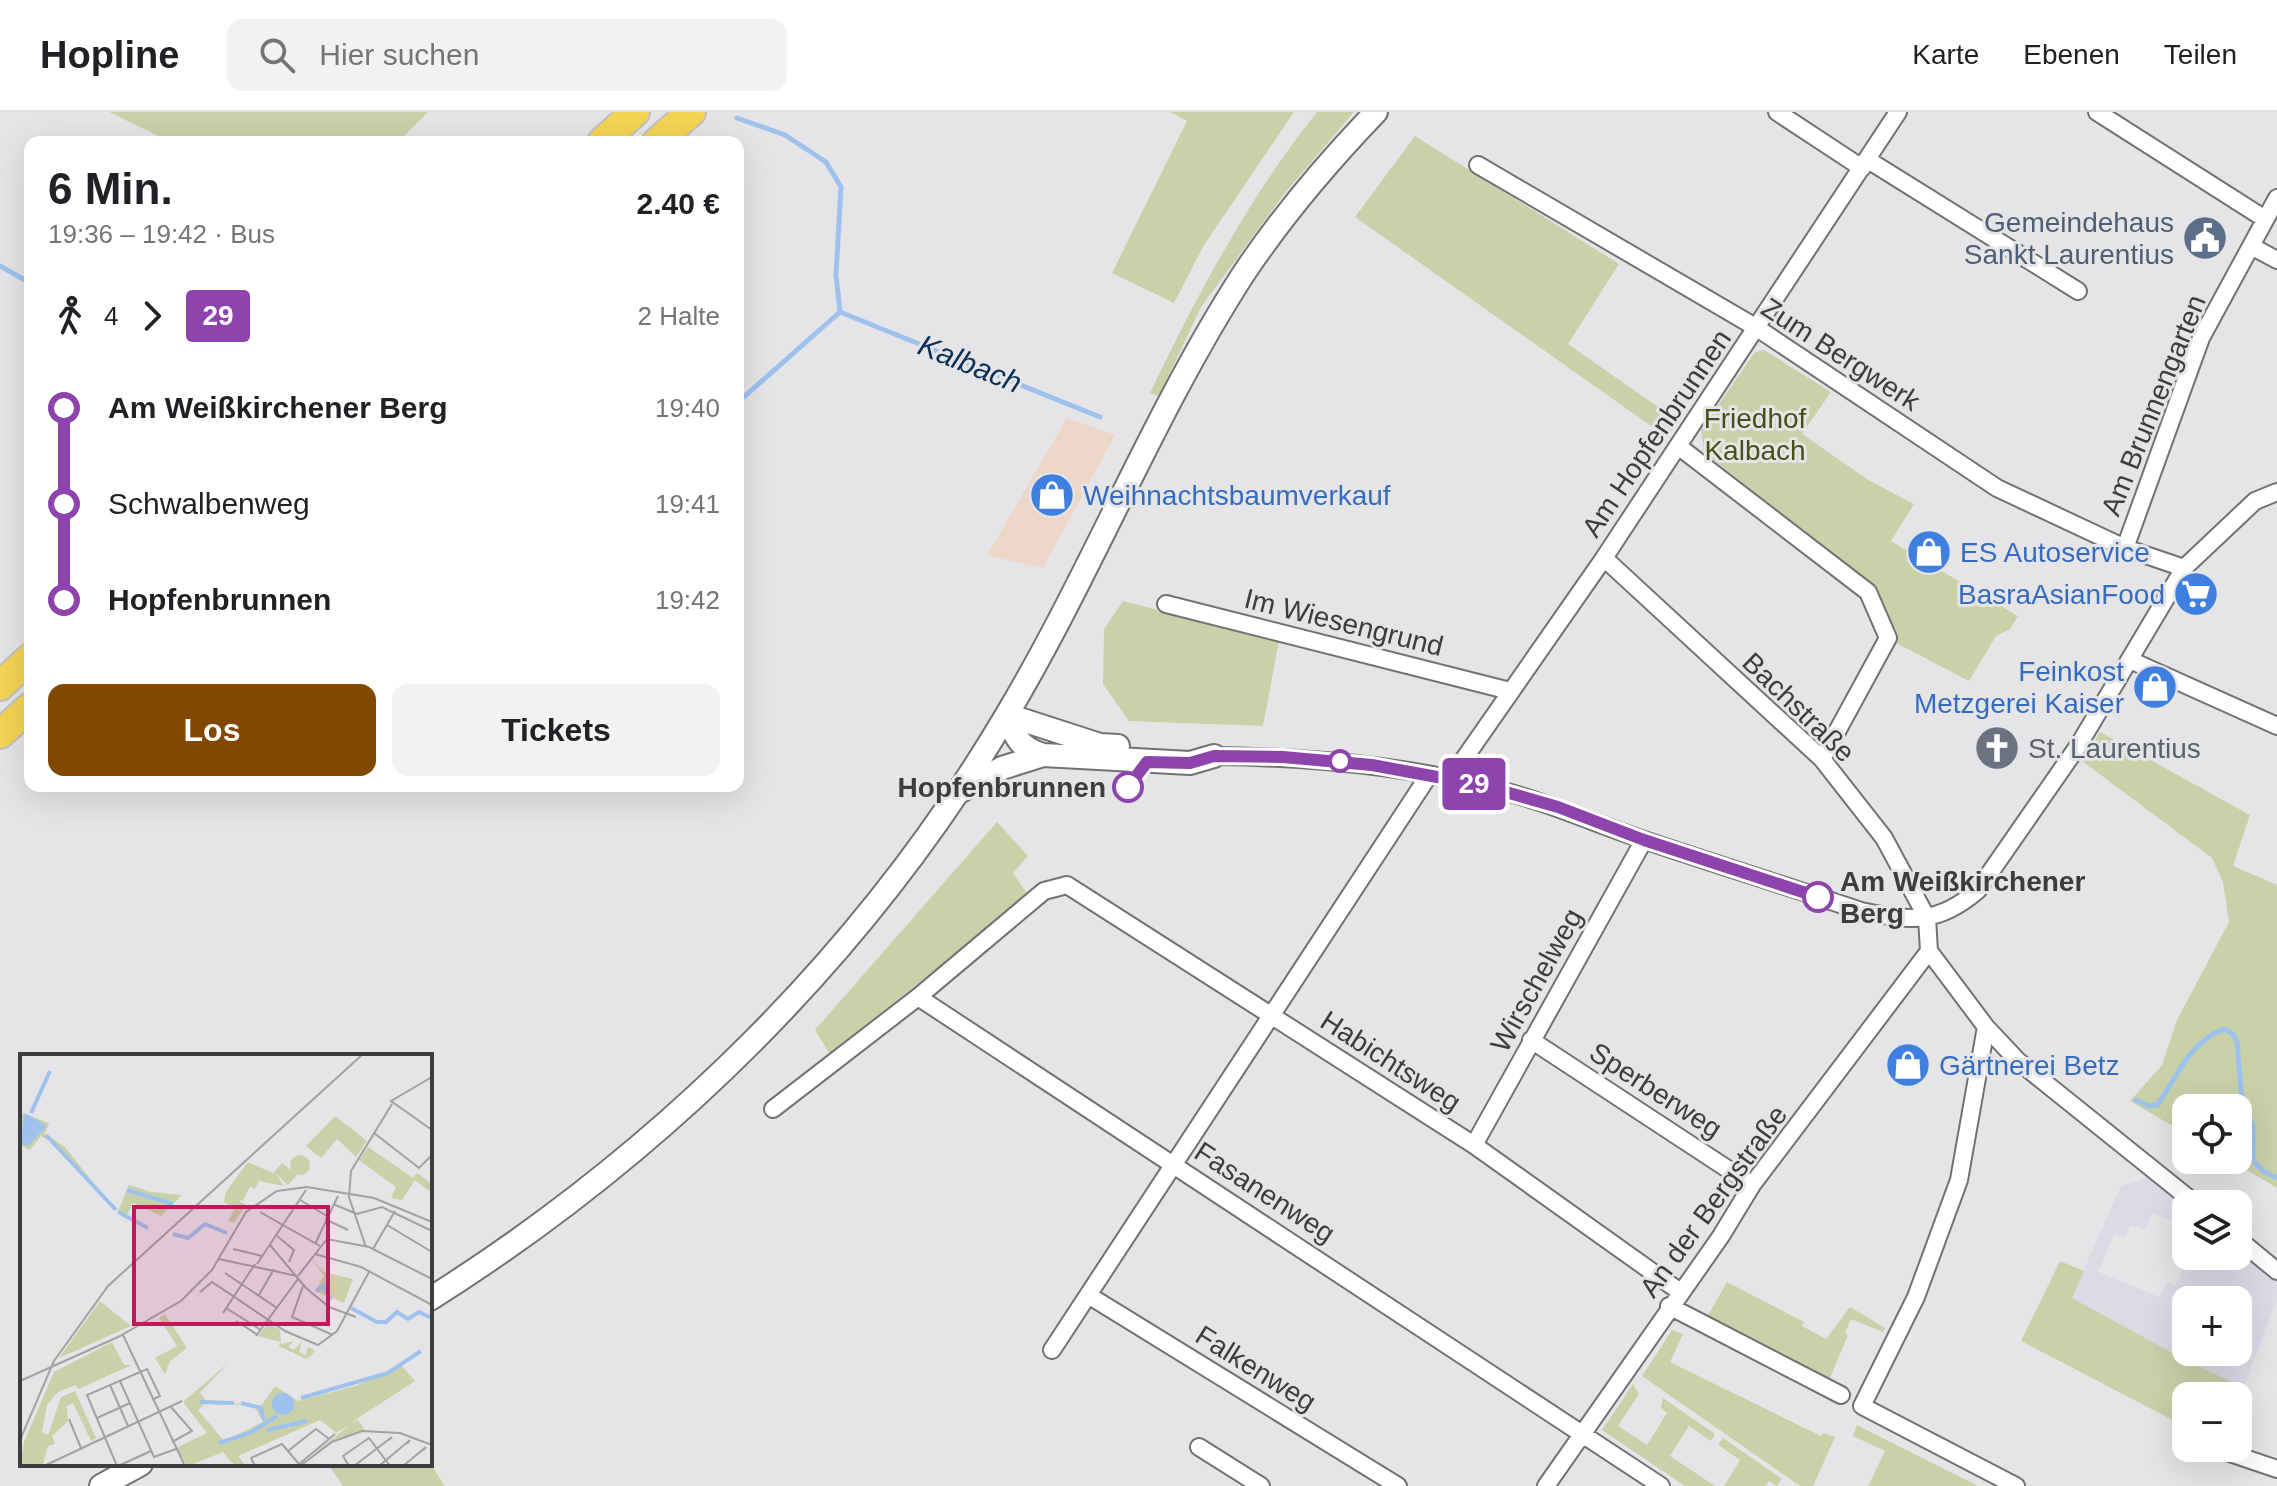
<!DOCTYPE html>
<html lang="de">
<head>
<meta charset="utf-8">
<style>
	:root { --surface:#fff; --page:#f2f2f2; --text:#202124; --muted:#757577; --line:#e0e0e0; --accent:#824700 }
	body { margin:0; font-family:Arial,sans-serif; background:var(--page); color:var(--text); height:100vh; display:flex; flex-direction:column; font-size:30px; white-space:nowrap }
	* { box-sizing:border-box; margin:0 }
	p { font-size:26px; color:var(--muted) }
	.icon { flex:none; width:44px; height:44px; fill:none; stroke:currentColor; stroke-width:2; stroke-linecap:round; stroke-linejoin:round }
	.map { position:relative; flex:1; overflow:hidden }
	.details { position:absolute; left:24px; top:24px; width:720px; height:656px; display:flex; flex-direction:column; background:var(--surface); border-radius:16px; box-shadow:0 8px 32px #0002 }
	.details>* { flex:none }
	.badge { padding:0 16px; border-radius:6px; font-size:28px; line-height:52px }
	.tools { position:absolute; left:2172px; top:982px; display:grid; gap:16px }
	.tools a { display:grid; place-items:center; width:80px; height:80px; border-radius:16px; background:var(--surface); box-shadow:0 8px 32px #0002; font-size:40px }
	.map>.badge { position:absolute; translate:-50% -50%; box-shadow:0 0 0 4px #fff }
	.legs { display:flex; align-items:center; gap:12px; height:88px; padding:0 24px; font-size:26px }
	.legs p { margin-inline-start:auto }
	.overview { display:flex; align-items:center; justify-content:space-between; height:136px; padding:0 24px }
	h1 { font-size:44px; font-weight:700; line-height:60px }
	.primary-button { display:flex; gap:16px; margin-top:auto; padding:16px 24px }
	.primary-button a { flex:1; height:92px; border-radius:16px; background:var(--accent); color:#fff; font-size:32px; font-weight:700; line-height:92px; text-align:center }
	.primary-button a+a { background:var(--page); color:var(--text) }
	ul { padding:0 24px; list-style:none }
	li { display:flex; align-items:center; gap:28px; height:96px; font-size:30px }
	li i { display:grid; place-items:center; width:12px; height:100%; margin:0 10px; background:currentColor }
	li i::after { content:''; width:20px; height:20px; margin:-10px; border:6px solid; border-radius:50%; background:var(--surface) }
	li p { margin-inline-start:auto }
	li:first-child i { background:linear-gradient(#0000 50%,currentColor 0) }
	li:last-child i { background:linear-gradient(currentColor 50%,#0000 0) }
	header { display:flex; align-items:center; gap:48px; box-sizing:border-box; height:112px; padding:0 40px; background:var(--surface); border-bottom:2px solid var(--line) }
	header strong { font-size:38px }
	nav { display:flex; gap:44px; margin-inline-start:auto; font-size:28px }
	.search { width:560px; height:72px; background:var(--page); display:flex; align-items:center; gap:20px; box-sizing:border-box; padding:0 28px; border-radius:16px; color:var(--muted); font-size:30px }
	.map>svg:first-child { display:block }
	.commercial { fill:#ecd7c9 }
	.built { fill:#dadbe6; fill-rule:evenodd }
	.green { fill:#c9d1a9 }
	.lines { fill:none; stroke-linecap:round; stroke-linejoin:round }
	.stream { stroke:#9ec2ed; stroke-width:5 }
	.street-casing { stroke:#727275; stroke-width:20 }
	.secondary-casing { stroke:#727275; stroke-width:26 }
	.highway-casing { stroke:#c1c1c1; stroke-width:32 }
	.street { stroke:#fff; stroke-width:16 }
	.secondary { stroke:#fff; stroke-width:22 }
	.highway { stroke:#f5d353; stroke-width:28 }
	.line-1-casing { stroke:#fff; stroke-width:18 }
	.line-1 { stroke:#8e44ad; stroke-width:12 }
	.stop-1-dot { fill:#fff; stroke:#8e44ad; stroke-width:4 }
	.labels { text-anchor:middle; stroke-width:6; stroke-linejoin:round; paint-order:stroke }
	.service-label { font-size:28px; fill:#4e5e75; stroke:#e5e5e8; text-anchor:end }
	.street-label { font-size:28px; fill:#3c3d3e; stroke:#e5e5e8 }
	.park-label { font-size:28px; fill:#485015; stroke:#e5e5e8 }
	.shop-label { font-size:28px; fill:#366cbe; stroke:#e5e5e8; text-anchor:start }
	.worship-label { font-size:28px; fill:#5b616d; stroke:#e5e5e8; text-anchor:start }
	.stop-label { font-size:28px; font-weight:bold; fill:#3c3d3e; stroke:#e5e5e8; text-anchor:end }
	.water-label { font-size:30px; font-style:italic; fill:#0a3057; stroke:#e5e5e8 }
	.inset-river { fill:none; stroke:#9ec2ed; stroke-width:4 }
	.inset-road { fill:none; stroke:#a1a2a4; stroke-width:2 }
	.view { fill:#c2185b; fill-opacity:0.15; stroke:#c2185b; stroke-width:4 }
	.inset-edge { fill:none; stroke:#3c3d3e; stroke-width:4 }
</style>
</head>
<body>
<header>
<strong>Hopline</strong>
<div class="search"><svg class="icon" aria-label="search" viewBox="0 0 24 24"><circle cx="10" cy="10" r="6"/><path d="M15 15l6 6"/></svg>Hier suchen</div>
<nav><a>Karte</a><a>Ebenen</a><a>Teilen</a></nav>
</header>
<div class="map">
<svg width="2277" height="1374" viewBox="0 0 2277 1374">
	<rect width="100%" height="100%" fill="#e5e5e8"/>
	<path class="commercial" d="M1067,306L1115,323L1043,456L987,443Z"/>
	<path class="built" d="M2150,1065L2186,1094V1114L2152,1101L2145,1118L2130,1113L2125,1126L2114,1122L2098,1160L2160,1185L2167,1170L2176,1173L2188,1144H2238V1135L2277,1166V1186L2244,1275L2191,1251L2071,1186L2121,1074ZM2186,1188H2238V1240H2186Z"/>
	<path class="green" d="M109,0H428L398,30H171Z
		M1170,0H1294L1204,133L1174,191L1112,161L1187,9Z
		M1317,0H1354L1284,82L1201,195L1159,284L1150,281C1197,183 1249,85 1317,0Z
		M1415,24L1619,152L1568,232L1678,309L1668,326L1355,105Z
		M1764,238L1831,280L1802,322L1870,369L1914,392L1891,429L2018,504L2010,517L1996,524L1969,569L1896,531L1873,476L1704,340L1701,318L1755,240Z
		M1123,489L1279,529L1263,614L1129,609L1103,572L1104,517Z
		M2100,620L2250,703L2233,754L2277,773V1076L2230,1048H2238V996H2186V1022L2130,989L2162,953L2177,908L2229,810L2223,770L2212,746L2082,649Z
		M997,710L1028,744L1013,761L1028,783L830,942L815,918Z
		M2060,1149L2084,1159L2072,1186L2191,1251L2244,1275L2238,1288V1284H2186V1315L2021,1229Z
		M1727,1170L1804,1210L1802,1214L1826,1227L1850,1195L1885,1216L1883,1220L1851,1207L1845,1221L1848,1223L1829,1268L1707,1205Z
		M1672,1218L1683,1222L1670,1250L1821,1324L1824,1321L1835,1325L1813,1374H1800L1642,1264Z
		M1633,1272L1639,1282L1618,1314L1647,1333L1667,1301L1661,1296L1663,1286L1715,1322L1711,1329L1689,1314L1670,1344L1715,1374H1685L1602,1318Z
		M1857,1313L1978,1374H1868L1885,1339L1853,1324Z
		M1723,1326L1782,1367L1777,1374L1769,1369L1765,1374H1724L1740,1348L1718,1333Z
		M430,1351L445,1374H343L328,1352Z"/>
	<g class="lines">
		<path class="stream" d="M737,6L785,23L826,50L841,75L836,163L840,200
			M0,154L30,171
			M738,290L840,200L1100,305
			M2136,988L2149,994L2157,993C2179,963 2187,933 2223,917L2232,921L2237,930L2241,979L2253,1015V1048L2263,1059L2277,1066"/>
		<g class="street-casing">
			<path id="street" d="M1777,0L1862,56
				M2097,0L2265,107
				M1868,48L2078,179
				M1478,53L1757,216L1997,376L2125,436L2184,456
				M2251,134L2277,148
				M1678,334L1868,480L1888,526L1822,647
				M2125,436L2201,226L2277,86
				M1604,446L1822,647L1884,726L1927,806L1929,839L1986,915L2018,949L2196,1092
				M1166,492L1510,579
				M2130,548L2277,614
				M1214,644C1304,645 1392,652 1480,673C1538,686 1591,710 1647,729C1718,753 1790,775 1861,799C1910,809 1938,813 1978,778L2078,634L2184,456L2255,389L2277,380
				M1450,667L1604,446L1898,0
				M918,885L1661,1374
				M1986,915L1959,1068L1916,1185L1862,1294L2016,1374
				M1531,928L1752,1073
				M773,997L918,885L1044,779L1067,773L1474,1033L1679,1179
				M1474,1033L1644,728
				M2238,1127L2277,1159
				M1088,1183L1398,1374
				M1669,1194L1841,1283
				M1052,1238L1429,663
				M1199,1335L1261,1374
				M2224,1339L2277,1357
				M1546,1374L1721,1124L1752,1073L1929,839"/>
		</g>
		<g class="secondary-casing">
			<path id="secondary" d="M1007,603C1015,626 1020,636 1043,643L1190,651L1214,644
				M1007,603L1100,633L1118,634
				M961,679L1002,656L1043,643
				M430,1187C663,1040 865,842 1006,604C1092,460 1153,302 1244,161C1283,103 1327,51 1376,0
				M101,1374L141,1352"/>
		</g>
		<g class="highway-casing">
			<path id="highway" d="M602,30L635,0
				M657,30L691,0
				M0,574L30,546
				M0,622L30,595"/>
		</g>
		<use href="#street" class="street"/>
		<use href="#secondary" class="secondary"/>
		<use href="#highway" class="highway"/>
	</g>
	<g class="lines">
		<g class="line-1-casing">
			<path id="line-1" d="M1128,675L1147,650L1190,651L1214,644L1283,645L1372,653L1481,673L1558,695L1644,728L1818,785"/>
		</g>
		<use href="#line-1" class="line-1"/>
	</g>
	<defs>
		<g id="civic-disc" transform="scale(2.3)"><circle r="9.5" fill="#5c6f8a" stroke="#e5e5e8"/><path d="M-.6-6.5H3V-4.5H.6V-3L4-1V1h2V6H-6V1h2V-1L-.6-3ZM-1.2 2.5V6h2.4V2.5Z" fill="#fff"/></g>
		<g id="shop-disc" transform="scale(2.3)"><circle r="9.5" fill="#3f7fe0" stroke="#e5e5e8"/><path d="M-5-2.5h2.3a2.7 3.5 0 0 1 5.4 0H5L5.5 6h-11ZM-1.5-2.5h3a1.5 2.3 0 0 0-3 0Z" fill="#fff"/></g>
		<g id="supermarket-disc" transform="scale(2.3)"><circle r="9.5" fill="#3f7fe0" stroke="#e5e5e8"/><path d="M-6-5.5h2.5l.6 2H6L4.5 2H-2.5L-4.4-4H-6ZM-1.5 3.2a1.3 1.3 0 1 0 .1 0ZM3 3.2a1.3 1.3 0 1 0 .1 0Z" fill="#fff"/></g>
		<g id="church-disc" transform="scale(2.3)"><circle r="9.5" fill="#6b7280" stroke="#e5e5e8"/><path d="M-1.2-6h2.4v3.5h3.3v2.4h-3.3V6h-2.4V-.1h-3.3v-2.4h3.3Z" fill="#fff"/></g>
	</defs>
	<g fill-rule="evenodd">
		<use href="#civic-disc" x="2205" y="126"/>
		<use href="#shop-disc" x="1052" y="383"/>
		<use href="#shop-disc" x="1929" y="440"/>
		<use href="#supermarket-disc" x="2196" y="482"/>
		<use href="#shop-disc" x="2155" y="575"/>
		<use href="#church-disc" x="1997" y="636"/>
		<use href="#shop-disc" x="1908" y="953"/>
	</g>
	<g class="stop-1-dot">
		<circle cx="1340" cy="649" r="10"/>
		<circle cx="1128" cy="675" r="14"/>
		<circle cx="1818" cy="785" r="14"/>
	</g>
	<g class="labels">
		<g class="service-label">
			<text x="2174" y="120">Gemeindehaus<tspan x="2174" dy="32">Sankt Laurentius</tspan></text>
		</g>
		<g class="street-label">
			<text transform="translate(1841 242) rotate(33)" y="10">Zum Bergwerk</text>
			<text transform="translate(2153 293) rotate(-68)" y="10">Am Brunnengarten</text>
			<text transform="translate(1656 321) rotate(-56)" y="10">Am Hopfenbrunnen</text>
			<text transform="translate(1344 510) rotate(14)" y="10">Im Wiesengrund</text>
			<text transform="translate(1799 595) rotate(44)" y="10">Bachstraße</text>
			<text transform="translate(1536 868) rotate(-61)" y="10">Wirschelweg</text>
			<text transform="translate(1391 949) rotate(33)" y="10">Habichtsweg</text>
			<text transform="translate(1656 978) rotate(33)" y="10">Sperberweg</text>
			<text transform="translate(1265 1080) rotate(33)" y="10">Fasanenweg</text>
			<text transform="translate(1713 1089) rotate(-54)" y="10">An der Bergstraße</text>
			<text transform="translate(1256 1256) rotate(32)" y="10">Falkenweg</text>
		</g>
		<g class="park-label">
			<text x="1755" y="316">Friedhof<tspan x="1755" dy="32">Kalbach</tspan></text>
		</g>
		<g class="shop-label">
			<text x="1083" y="393">Weihnachtsbaumverkauf</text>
			<text x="1960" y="450">ES Autoservice</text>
			<text x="2165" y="492" text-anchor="end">BasraAsianFood</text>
			<text x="2124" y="569" text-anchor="end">Feinkost<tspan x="2124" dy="32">Metzgerei Kaiser</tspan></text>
			<text x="1939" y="963">Gärtnerei Betz</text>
		</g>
		<g class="worship-label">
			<text x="2028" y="646">St. Laurentius</text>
		</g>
		<g class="stop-label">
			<text x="1106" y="685">Hopfenbrunnen</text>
			<text x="1840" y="779" text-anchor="start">Am Weißkirchener<tspan x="1840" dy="32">Berg</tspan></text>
		</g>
		<g class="water-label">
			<text transform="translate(970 252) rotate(22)" y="10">Kalbach</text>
		</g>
	</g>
	<g transform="translate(20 942)">
		<rect width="412" height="412" fill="#e5e5e8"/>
		<path d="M0,58L29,69L25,80L44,92L96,157L38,92L21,82L10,96L0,91ZM315,62L347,87L336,103L317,85L301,104L286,92ZM348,93L393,124L397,119L412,130V139L395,126L382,146L371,144L376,133L339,106ZM270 111a10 10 0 1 1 20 0a10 10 0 1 1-20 0ZM228,108L253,119L262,109L277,121L268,131L255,119L264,132L239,127L235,135L230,132L223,147L217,145L226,151L214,169L208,167L215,154L204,148L206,138ZM109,131L131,138L162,141L141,162L113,149L107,161L98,157ZM293,206L304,218L333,225L324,249L295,237L304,222ZM80,247L111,272L39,304ZM145,260L167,294L150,307L145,320L135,304L157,292L139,264ZM248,269L260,276L261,290L274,287L268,293L274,296L282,287L279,298L286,301L288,293L295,296L292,301L286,305L259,292L260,288L238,282ZM92,288L104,311H112L58,335L56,331L38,338L27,351L22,378L28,381L41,343L55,337L76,384L71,387L53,349L47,352L48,367L32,382L35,390L28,392L23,410L0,412L4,388L34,318ZM209,308L180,339L186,346L241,352L255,332L278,347L335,332L381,311L395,327L332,368L338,366L345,376L317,385L292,401L330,371L316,379L300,366L218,402L226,412H215L203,398L168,412L156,394L187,379L163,348ZM184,350L234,351L243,368L204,387L178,356Z" fill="#c9d1a9" fill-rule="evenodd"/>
		<path d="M5,59L27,72L8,92L0,89ZM252 350a11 11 0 1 1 22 0a11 11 0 1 1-22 0Z" fill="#9ec2ed"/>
		<path class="inset-river" d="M11,59L30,17M26,81L96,156M107,136L153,150M98,158L128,174M153,180L168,184L185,170L207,179M296,237L304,232L311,246M331,254L357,268H366L377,258L388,265L399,258L412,264M281,344L368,319L401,297M180,348L214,349M221,349L241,354L244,366M247,376L287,367M199,389L230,379L257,362"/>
		<path class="inset-road" d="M412,23L371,47L412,76M354,79L399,114L412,101M280,146L307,162M313,150L337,160M240,158L300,192M337,160L362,153L412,177M305,165L328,176M367,171L412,198M257,182L274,196L269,208M295,190L318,142M250,191L286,234L309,253L336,263M346,193L329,143L331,117L372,50M213,195L242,202M353,195L375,157M295,200L341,213L412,251M199,205L277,222M237,210L286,136M205,219L257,254M278,222L307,185L349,193L412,225M283,232L272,263L313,281M180,238L192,228L265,277L298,291L317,277L349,218M239,241L254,215M206,254L241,276M203,259L235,210M216,267L238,281M103,281L165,412M236,282L278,225M0,327L98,283L161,247L192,216L226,158L257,137L287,133L354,144L412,168M100,327L134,403L156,395M90,331L108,372M151,353L172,377L152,388M77,364L110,349M49,365L61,394M0,386L34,307L88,232L343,0M268,397L296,375L309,385M278,411L315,380M24,412L162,347M97,412L67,341L127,315L140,342L132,346M98,412L131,397M235,412L231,404L262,390L279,410M280,412L312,388L342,377L380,379L412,391M329,412L323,402L349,384L370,412M334,412L372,383L369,386M359,412L390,386L387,390M383,412L406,393L403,397"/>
		<path class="view" d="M114,153H308V270H114Z"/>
		<rect width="412" height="412" class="inset-edge"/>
	</g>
</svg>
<div class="tools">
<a><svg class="icon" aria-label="locate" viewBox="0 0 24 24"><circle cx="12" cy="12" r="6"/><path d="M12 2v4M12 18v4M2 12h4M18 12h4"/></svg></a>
<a><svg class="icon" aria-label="layers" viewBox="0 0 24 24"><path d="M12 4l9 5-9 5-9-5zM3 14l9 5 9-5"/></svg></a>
<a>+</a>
<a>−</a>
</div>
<b class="badge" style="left:1474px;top:672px;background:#8e44ad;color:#fff">29</b>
<section class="details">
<div class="overview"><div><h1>6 Min.</h1><p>19:36 – 19:42 · Bus</p></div><b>2.40 €</b></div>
<div class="legs"><svg class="icon" aria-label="walk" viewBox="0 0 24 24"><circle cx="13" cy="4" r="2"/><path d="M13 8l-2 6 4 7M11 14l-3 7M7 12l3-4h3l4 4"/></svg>4<svg class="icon" aria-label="forward" viewBox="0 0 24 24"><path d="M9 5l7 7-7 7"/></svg><b class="badge" style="background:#8e44ad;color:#fff">29</b><p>2 Halte</p></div>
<ul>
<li><i style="color:#8e44ad"></i><b>Am Weißkirchener Berg</b><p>19:40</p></li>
<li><i style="color:#8e44ad"></i><span>Schwalbenweg</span><p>19:41</p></li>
<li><i style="color:#8e44ad"></i><b>Hopfenbrunnen</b><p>19:42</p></li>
</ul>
<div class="primary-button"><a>Los</a><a>Tickets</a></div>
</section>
</div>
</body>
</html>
